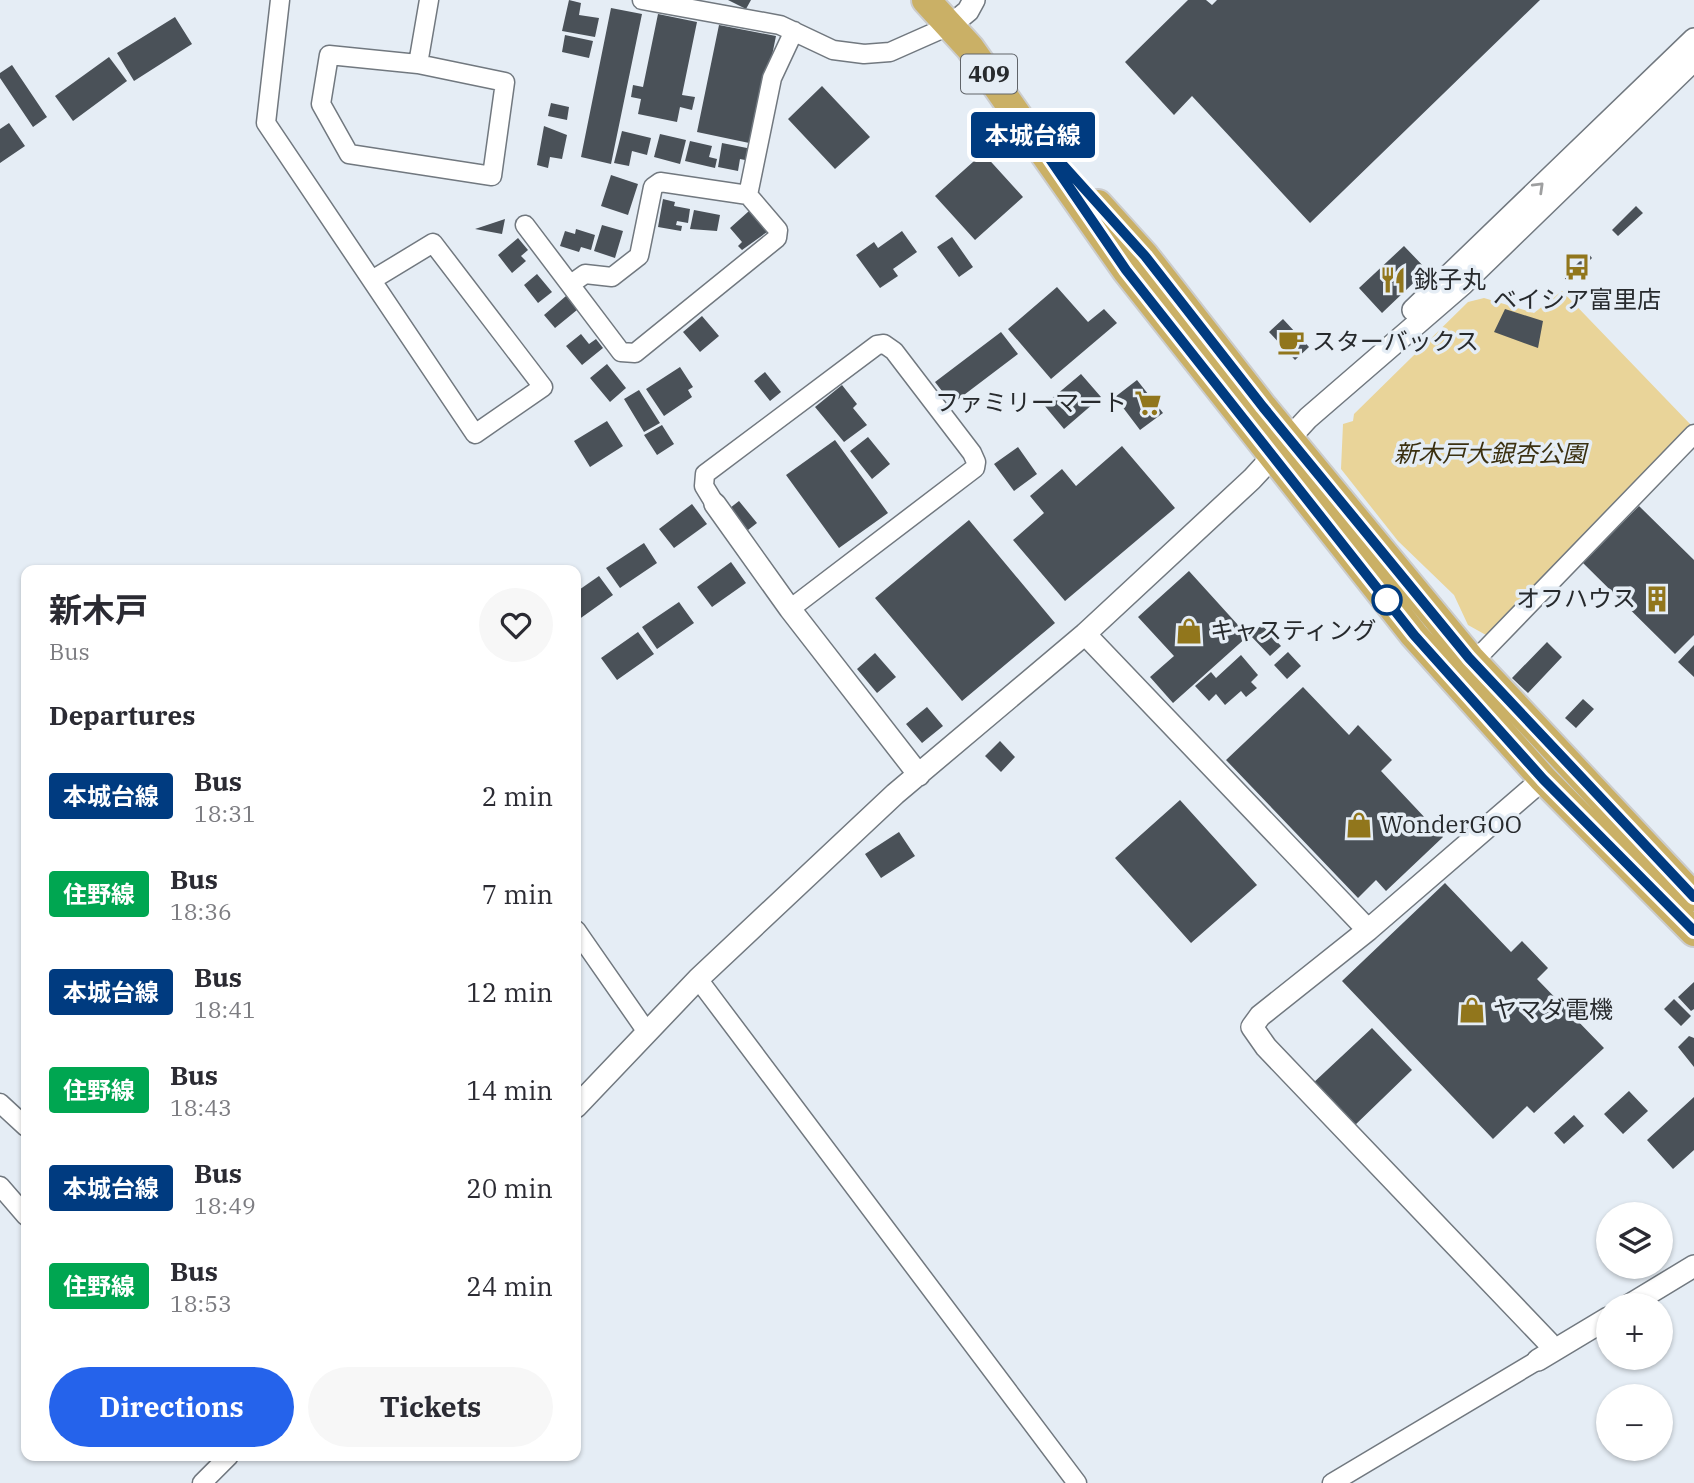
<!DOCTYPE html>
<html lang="en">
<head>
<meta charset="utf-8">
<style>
	:root { --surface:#fff; --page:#f7f7f7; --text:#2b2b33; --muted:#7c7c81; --accent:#2563eb }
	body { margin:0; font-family:"IBM Plex Serif","Noto Sans JP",serif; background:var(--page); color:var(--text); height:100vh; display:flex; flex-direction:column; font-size:26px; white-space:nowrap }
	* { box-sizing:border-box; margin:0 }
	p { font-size:23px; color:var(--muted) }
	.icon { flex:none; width:38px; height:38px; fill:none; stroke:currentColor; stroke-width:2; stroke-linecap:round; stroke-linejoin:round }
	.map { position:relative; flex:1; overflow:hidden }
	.sheet { position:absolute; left:21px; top:565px; width:560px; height:896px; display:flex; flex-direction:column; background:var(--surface); border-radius:14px; box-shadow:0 2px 5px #0004 }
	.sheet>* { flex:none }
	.badge { padding:0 14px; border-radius:5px; font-size:24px; line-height:46px }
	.controls { position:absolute; left:1596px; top:1202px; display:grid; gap:14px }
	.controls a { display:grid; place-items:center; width:77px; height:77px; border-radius:50%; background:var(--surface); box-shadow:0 2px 5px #0004; font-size:35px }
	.map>.badge { position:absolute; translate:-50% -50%; box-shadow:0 0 0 4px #fff }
	h2 { padding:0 28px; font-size:26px; line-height:63px }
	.round { display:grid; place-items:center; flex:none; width:74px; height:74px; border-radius:37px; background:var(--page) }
	.overview { display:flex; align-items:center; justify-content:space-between; height:119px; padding:0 28px }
	h1 { font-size:33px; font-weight:700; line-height:52px }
	.button { display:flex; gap:14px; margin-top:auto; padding:14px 28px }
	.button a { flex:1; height:80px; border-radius:42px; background:var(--accent); color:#fff; font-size:28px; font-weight:700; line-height:80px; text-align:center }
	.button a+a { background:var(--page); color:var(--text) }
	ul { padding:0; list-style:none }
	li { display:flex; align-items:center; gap:21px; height:98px; padding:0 28px }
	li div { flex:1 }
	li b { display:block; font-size:26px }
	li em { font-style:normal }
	li .badge { min-width:77px; font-weight:700; text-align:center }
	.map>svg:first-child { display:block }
	.green { fill:#e9d499 }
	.building { fill:#4a5158 }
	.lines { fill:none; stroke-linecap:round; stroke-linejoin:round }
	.minor-casing { stroke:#71787f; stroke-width:21 }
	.tertiary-casing { stroke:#71787f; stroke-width:24 }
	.trunk-casing { stroke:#cbcccd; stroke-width:32 }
	.minor { stroke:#fff; stroke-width:18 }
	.tertiary { stroke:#fff; stroke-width:21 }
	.trunk { stroke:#cab066; stroke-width:28 }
	.oneway { stroke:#9e9fa0 }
	.line-casing { stroke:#fff; stroke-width:16 }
	.line { stroke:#003b80; stroke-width:10 }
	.stop-dot { fill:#fff; stroke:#003b80; stroke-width:3.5 }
	.labels { text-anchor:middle; stroke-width:7; stroke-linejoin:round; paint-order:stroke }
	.shield { fill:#e5edf5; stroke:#606469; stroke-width:2 }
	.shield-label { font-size:23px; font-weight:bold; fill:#272a2d }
	.poi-label { font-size:24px; fill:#272a2d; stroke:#e5edf5; text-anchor:start }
	.park-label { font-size:24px; font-style:italic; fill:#3b3010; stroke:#e5edf5 }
</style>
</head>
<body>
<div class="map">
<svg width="1694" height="1483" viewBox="0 0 1694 1483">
	<rect width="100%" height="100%" fill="#e5edf5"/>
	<path class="green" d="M1562,291L1691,425L1486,635L1468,625L1454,595L1398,541L1341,469L1343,424L1353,421L1354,414L1468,302L1484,298L1534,313Z"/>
	<path class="building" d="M569,0L581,3L579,15L599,18L595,37L562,31Z
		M728,0H751L746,9Z
		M1188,0H1206L1212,5L1217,0H1540L1310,223L1192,96L1174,115L1125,62Z
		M611,8L642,14L611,164L581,157Z
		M658,14L697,22L682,95L695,97L692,110L680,107L677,122L638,114L641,99L631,97L633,85L643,87Z
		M175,17L192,44L134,81L117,53Z
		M719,25L776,36L754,144L697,132Z
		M565,35L593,41L589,58L562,52Z
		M109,57L127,81L73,121L55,96Z
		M12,65L47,117L33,127L0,78V73Z
		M822,86L870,137L835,169L788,119Z
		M551,103L569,107L567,120L548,116Z
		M9,123L25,146L0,163V129Z
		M544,126L567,135L562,159L550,157L548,168L537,165Z
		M622,131L651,138L647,155L632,151L629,166L614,163Z
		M660,134L686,140L680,164L654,157Z
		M690,141L712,146L709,157L717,159L715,168L685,161Z
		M722,143L752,149L750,161L740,159L738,171L718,167Z
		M983,153L1023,197L975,240L935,196Z
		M611,175L638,184L628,215L601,206Z
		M663,199L675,202L674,206L690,209L688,223L677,221L676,225L682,226L681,231L658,227Z
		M1636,206L1643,213L1618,236L1612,230Z
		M694,210L720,215L717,231L690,229Z
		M749,211L767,232L742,250L738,246L742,242L730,228Z
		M505,219L502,234L475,229Z
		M602,225L623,231L615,258L594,251Z
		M576,229L595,235L591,250L581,247L579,252L560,246L565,231L575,234Z
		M902,231L917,252L893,269L898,276L880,288L856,255L874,242L878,248Z
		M952,237L973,267L959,277L937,247Z
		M518,238L528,250L521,256L526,261L512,273L498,255Z
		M1404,246L1427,270L1382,313L1359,288Z
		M1588,253L1592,258L1568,282L1564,277Z
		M537,274L552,292L538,303L524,285Z
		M1057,287L1088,322L1104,309L1117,323L1051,379L1008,329Z
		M566,296L577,310L555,328L544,315Z
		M1505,309L1543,321L1538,348L1494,332Z
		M702,316L719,336L700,352L683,332Z
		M1283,319L1309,347L1295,360L1269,332Z
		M1001,332L1018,354L952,404L935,382Z
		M581,334L589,344L596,339L603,348L582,365L566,346Z
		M607,364L626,388L610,402L590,378Z
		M680,367L693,387L688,390L692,397L664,416L646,389Z
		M765,372L781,392L770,401L754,381Z
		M1081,374L1101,397L1064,429L1044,405Z
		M1137,380L1163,413L1140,430L1115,397Z
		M842,385L857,404L853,408L867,425L844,442L815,407Z
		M639,390L660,423L644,432L624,399Z
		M607,421L623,446L590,467L574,441Z
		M662,425L674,444L657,455L644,435Z
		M868,437L890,464L872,479L850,451Z
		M835,440L888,513L839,548L786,475Z
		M1122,446L1175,508L1065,601L1013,540L1044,513L1030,496L1062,469L1076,486Z
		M1018,447L1037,474L1014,491L994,464Z
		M739,501L757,523L748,530L730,508Z
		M692,504L707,524L674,548L659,529Z
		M1639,506L1694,560V635L1675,654L1583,563Z
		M969,520L1055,623L962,701L875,598Z
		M644,543L657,563L620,588L606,568Z
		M731,562L746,583L712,607L697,587Z
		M1189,571L1248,636L1173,703L1150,677L1174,656L1138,617Z
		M599,576L613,595L578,620L576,592Z
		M679,602L694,623L657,649L642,627Z
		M1262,625L1281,646L1270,656L1250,635Z
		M638,632L654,654L617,680L601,658Z
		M1547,642L1562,657L1528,693L1512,678Z
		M1694,645V677L1678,662Z
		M1288,652L1301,666L1287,679L1274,665Z
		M875,653L896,677L877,693L857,669Z
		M1241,655L1258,675L1251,682L1257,688L1246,697L1241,691L1225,705L1216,694L1209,701L1195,686L1211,672L1216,678Z
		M1303,687L1349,735L1358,725L1392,760L1381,771L1443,837L1386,891L1376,880L1358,898L1226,760Z
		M1583,699L1594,709L1576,728L1565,718Z
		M927,707L943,726L922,743L906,724Z
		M1000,741L1015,757L1001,772L985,756Z
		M1180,800L1257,885L1191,943L1115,858Z
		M899,832L915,856L881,878L865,854Z
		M1445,883L1511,952L1522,941L1548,968L1537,979L1604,1048L1534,1113L1527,1106L1493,1139L1342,981Z
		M1694,982V1009L1691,1011L1678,997Z
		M1674,999L1691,1016L1681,1026L1664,1009Z
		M1372,1028L1412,1070L1352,1128L1311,1085Z
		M1689,1036L1694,1038V1067L1678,1047Z
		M1629,1091L1648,1111L1623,1134L1604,1114Z
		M1694,1097V1150L1673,1169L1647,1140Z
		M1574,1115L1584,1126L1564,1144L1554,1133Z
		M1644,1205L1652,1214H1632Z"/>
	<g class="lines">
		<g class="minor-casing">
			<path id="minor" d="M280,0L266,123L475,434L543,387L433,243L372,280
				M642,0L780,25L833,50L864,54L890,52L951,25
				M329,55L418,64L505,82L492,176L349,154L321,104Z
				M418,64L429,0
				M748,195L772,78L794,31
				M525,225L621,352L635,353L777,238L778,230L748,195L660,182L653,187L639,256L612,277L585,274L571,284
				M715,504L704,486L705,474L877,345L884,344L894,351L972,453L976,462L975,468L790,609
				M1470,658L1484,651L1694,434
				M576,930L647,1032
				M698,979L1077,1483
				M0,1103L26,1127
				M0,1186L26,1216
				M202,1483L229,1456
				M1332,1483L1538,1360"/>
		</g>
		<g class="tertiary-casing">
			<path id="tertiary" d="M951,25L968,11L974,0
				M1413,310L1694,39
				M715,504L790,609L919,775
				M1085,634L1368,930
				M1543,779L1368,930L1260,1016L1252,1027L1266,1047L1548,1342L1553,1351
				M576,1107L698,979L895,794L1085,634L1252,479L1308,418L1463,284L1694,60
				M1628,1306L1694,1266
				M1538,1360L1608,1318"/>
		</g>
		<g class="trunk-casing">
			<path id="trunk" d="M926,0L970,48L1126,270L1414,635L1543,779L1694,932
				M1098,204L1145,256L1263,407L1470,658L1694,897"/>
		</g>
		<use href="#minor" class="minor"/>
		<use href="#tertiary" class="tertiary"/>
		<use href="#trunk" class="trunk"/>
	</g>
	<defs><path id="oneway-chevron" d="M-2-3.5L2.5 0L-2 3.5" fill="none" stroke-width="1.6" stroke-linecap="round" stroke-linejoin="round" transform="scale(1.75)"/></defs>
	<use class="oneway" href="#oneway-chevron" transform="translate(1539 187) rotate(-44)"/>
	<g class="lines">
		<g class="line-casing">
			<path id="line" d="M1694,897L1469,658L1263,407L1145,256L1026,124L1126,270L1414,635L1543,779L1694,931"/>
		</g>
		<use href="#line" class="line"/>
	</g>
	<defs>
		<g id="bus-bare" transform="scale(2.1)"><path d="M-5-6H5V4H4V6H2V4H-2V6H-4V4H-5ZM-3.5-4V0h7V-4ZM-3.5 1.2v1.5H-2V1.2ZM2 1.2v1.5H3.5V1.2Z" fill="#91761c" stroke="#e5edf5" stroke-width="2.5" paint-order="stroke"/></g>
		<g id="restaurant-bare" transform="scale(2.1)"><path d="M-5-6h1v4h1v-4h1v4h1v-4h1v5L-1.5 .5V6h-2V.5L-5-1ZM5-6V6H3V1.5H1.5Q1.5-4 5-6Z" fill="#91761c" stroke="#e5edf5" stroke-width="2.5" paint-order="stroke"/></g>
		<g id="cafe-bare" transform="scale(2.1)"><path d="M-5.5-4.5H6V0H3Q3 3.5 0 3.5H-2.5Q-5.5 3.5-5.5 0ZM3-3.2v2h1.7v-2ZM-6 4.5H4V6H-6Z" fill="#91761c" stroke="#e5edf5" stroke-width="2.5" paint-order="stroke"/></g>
		<g id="supermarket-bare" transform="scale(2.1)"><path d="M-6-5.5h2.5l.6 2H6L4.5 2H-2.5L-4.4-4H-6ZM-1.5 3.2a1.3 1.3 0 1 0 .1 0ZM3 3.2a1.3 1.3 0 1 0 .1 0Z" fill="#91761c" stroke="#e5edf5" stroke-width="2.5" paint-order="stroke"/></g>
		<g id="building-bare" transform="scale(2.1)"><path d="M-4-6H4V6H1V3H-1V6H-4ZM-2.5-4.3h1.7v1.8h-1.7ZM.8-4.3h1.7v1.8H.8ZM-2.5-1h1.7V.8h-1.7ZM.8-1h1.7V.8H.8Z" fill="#91761c" stroke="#e5edf5" stroke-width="2.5" paint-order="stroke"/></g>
		<g id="shop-bare" transform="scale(2.1)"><path d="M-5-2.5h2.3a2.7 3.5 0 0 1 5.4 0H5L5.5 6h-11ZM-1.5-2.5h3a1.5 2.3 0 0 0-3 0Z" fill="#91761c" stroke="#e5edf5" stroke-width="2.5" paint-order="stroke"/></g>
	</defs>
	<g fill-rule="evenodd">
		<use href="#bus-bare" x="1577" y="267"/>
		<use href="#restaurant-bare" x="1393" y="280"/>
		<use href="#cafe-bare" x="1291" y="342"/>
		<use href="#supermarket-bare" x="1148" y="403"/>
		<use href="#building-bare" x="1657" y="599"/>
		<use href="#shop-bare" x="1189" y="631"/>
		<use href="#shop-bare" x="1359" y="825"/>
		<use href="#shop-bare" x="1472" y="1010"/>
	</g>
	<circle class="stop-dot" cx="1387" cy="600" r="14"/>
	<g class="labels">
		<rect class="shield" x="961" y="54.5" width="56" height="39" rx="5"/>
		<g class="shield-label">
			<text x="989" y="82">409</text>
		</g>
		<g class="poi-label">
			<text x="1414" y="288">銚子丸</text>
			<text x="1577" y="308" text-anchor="middle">ベイシア富里店</text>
			<text x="1312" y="350">スターバックス</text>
			<text x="1127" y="411" text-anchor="end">ファミリーマート</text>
			<text x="1636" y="607" text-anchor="end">オフハウス</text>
			<text x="1210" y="639">キャスティング</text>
			<text x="1380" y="833">WonderGOO</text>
			<text x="1493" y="1018">ヤマダ電機</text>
		</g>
		<g class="park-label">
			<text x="1490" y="462">新木戸大銀杏公園</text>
		</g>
	</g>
</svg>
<div class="controls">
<a><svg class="icon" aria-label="layers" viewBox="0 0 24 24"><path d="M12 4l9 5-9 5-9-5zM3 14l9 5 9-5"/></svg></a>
<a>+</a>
<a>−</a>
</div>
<b class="badge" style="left:1033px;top:135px;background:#003b80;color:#fff">本城台線</b>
<section class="sheet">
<div class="overview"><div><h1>新木戸</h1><p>Bus</p></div><a class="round"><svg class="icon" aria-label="heart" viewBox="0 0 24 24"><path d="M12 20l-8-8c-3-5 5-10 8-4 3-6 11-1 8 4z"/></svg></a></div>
<h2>Departures</h2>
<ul>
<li><span class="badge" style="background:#003b80;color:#fff">本城台線</span><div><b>Bus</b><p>18:31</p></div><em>2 min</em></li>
<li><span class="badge" style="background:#00a651;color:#fff">住野線</span><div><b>Bus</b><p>18:36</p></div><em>7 min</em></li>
<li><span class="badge" style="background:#003b80;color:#fff">本城台線</span><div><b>Bus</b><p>18:41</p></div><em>12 min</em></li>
<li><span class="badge" style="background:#00a651;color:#fff">住野線</span><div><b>Bus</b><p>18:43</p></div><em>14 min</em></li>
<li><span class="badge" style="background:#003b80;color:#fff">本城台線</span><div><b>Bus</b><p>18:49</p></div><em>20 min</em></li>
<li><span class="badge" style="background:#00a651;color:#fff">住野線</span><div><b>Bus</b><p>18:53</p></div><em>24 min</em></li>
</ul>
<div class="button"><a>Directions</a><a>Tickets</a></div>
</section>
</div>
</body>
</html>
